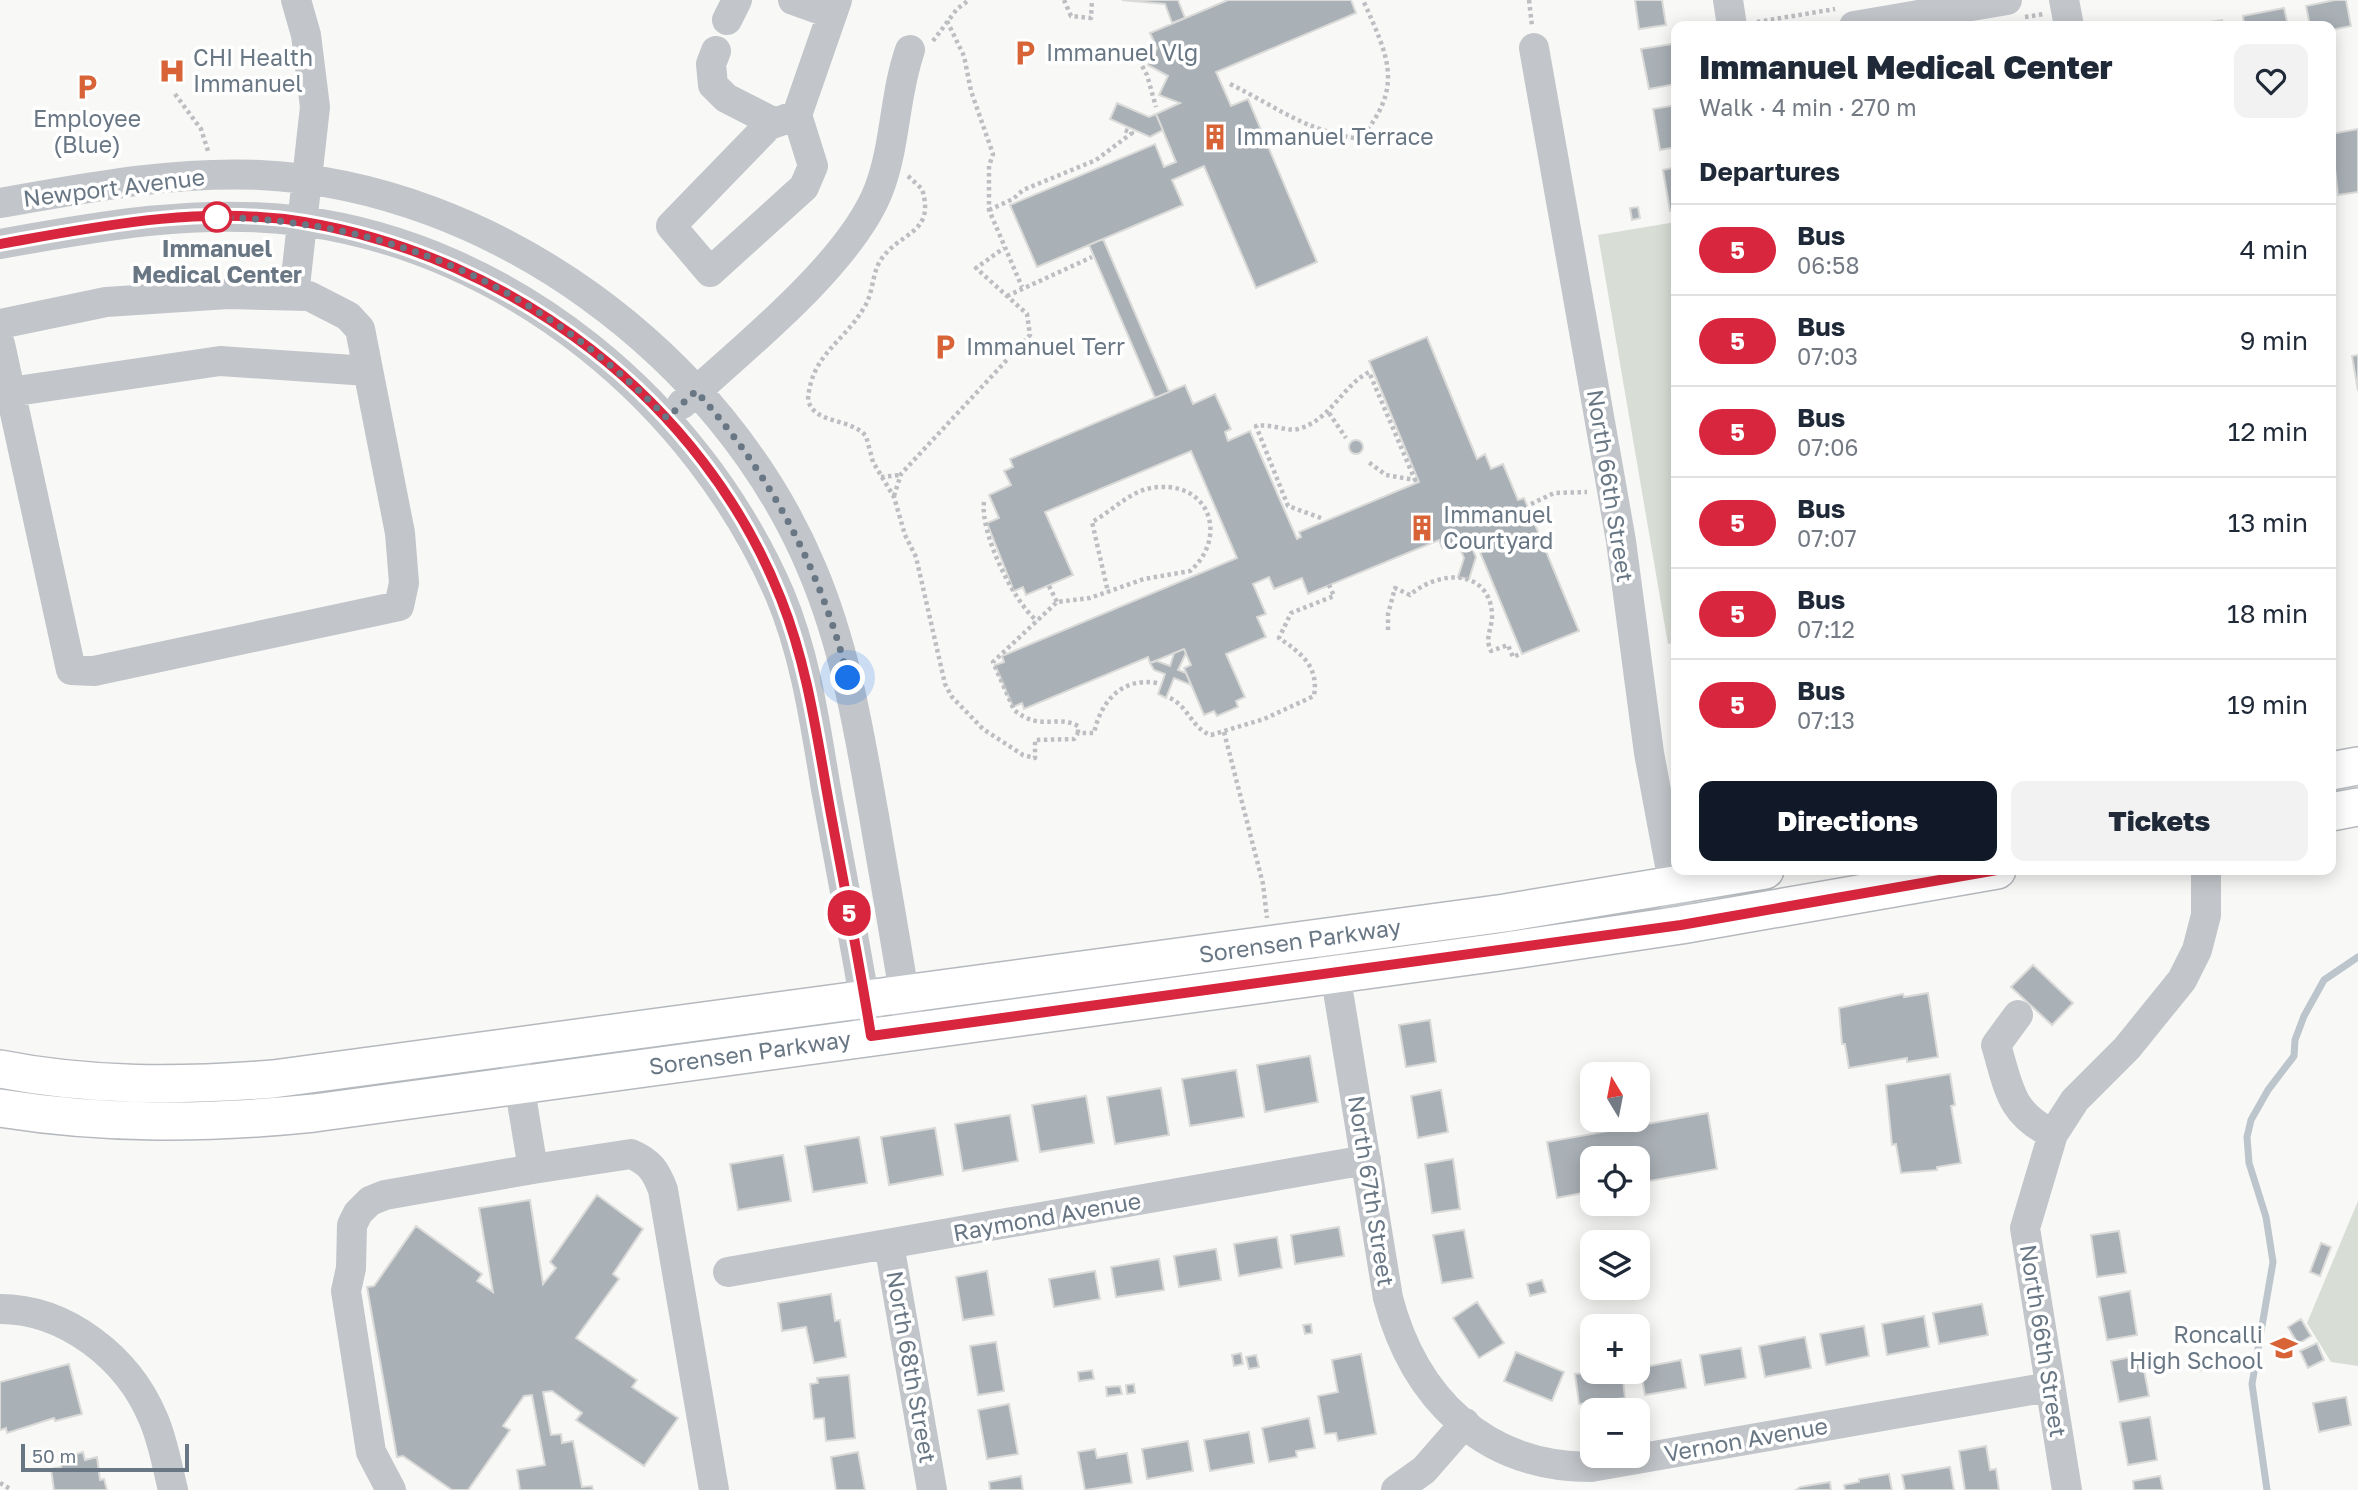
<!DOCTYPE html>
<html lang="en">
<head>
<meta charset="utf-8">
<style>
	:root { --surface:#fff; --page:#f2f2f3; --text:#1f2937; --muted:#747a83; --line:#e0e1e3; --accent:#111827 }
	body { margin:0; font-family:"Golos Text",sans-serif; background:var(--page); color:var(--text); height:100vh; display:flex; flex-direction:column; font-size:26px; white-space:nowrap }
	* { box-sizing:border-box; margin:0 }
	p { font-size:23px; color:var(--muted) }
	.icon { flex:none; width:38px; height:38px; fill:none; stroke:currentColor; stroke-width:2; stroke-linecap:round; stroke-linejoin:round }
	.map { position:relative; flex:1; overflow:hidden }
	.details { position:absolute; left:1671px; top:21px; width:665px; height:854px; display:flex; flex-direction:column; background:var(--surface); border-radius:14px; box-shadow:0 4px 18px #0003 }
	.details>* { flex:none }
	.badge { padding:0 14px; border-radius:23px; font-size:24px; line-height:46px }
	.needle { width:46px; rotate:350deg }
	.controls { position:absolute; left:1580px; top:1062px; display:grid; gap:14px }
	.controls a { display:grid; place-items:center; width:70px; height:70px; border-radius:14px; background:var(--surface); box-shadow:0 4px 18px #0003; font-size:35px }
	.scale { position:absolute; left:21px; bottom:18px; width:168px; box-sizing:border-box; padding-left:7px; border:4px solid #697785; border-top:0; font-size:19px; line-height:24px; white-space:nowrap; color:#697785; -webkit-text-stroke:5px #fff; paint-order:stroke }
	.you { position:absolute; width:35px; height:35px; margin:-18px; border:5px solid #fff; border-radius:50%; background:#1a73e8; box-shadow:0 0 0 10px #1a73e833 }
	.map>.badge { position:absolute; translate:-50% -50%; box-shadow:0 0 0 4px #fff }
	h2 { padding:0 28px; font-size:26px; line-height:63px }
	.round { display:grid; place-items:center; flex:none; width:74px; height:74px; border-radius:14px; background:var(--page) }
	.headline { display:flex; align-items:center; justify-content:space-between; height:119px; padding:0 28px }
	h1 { font-size:33px; font-weight:800; line-height:52px }
	.action { display:flex; gap:14px; margin-top:auto; padding:14px 28px }
	.action a { flex:1; height:80px; border-radius:14px; background:var(--accent); color:#fff; font-size:28px; font-weight:800; line-height:80px; text-align:center }
	.action a+a { background:var(--page); color:var(--text) }
	ul { padding:0; list-style:none }
	li { display:flex; align-items:center; gap:21px; height:91px; padding:0 28px; border-top:2px solid var(--line) }
	li div { flex:1 }
	li b { display:block; font-size:26px }
	li em { font-style:normal }
	li .badge { min-width:77px; font-weight:700; text-align:center }
	.map>svg:first-child { display:block }
	.green { fill:#d8ddd5 }
	.lines { fill:none; stroke-linecap:round; stroke-linejoin:round }
	.stream { stroke:#bcc5cb; stroke-width:7 }
	.building { fill:#a9b0b6; stroke:#dadad8; stroke-width:2 }
	.major-casing { stroke:#b5b9bd; stroke-width:40 }
	.path { stroke:#bcbec1; stroke-width:4.5; stroke-dasharray:3.5 3.5; stroke-linecap:butt }
	.minor { stroke:#c2c5c9; stroke-width:30 }
	.major { stroke:#fff; stroke-width:37 }
	.line-casing { stroke:#fff; stroke-width:16 }
	.line { stroke:#d7263d; stroke-width:10 }
	.walk { stroke:#697785; stroke-width:7; stroke-dasharray:0 12.6 }
	.stop-dot { fill:#fff; stroke:#d7263d; stroke-width:3.5 }
	.labels { text-anchor:middle; stroke-width:7; stroke-linejoin:round; paint-order:stroke }
	.poi-label { font-size:23px; fill:#697785; stroke:#fff; text-anchor:start }
	.street-label { font-size:23px; fill:#697785; stroke:#fff }
	.stop-label { font-size:23px; font-weight:bold; fill:#697785; stroke:#fff }
</style>
</head>
<body>
<div class="map">
<svg width="2358" height="1490" viewBox="0 0 2358 1490">
	<rect width="100%" height="100%" fill="#f8f8f6"/>
	<path class="green" d="M1676,222V642L1668,644L1598,235Z
		M2358,1201V1366L2331,1362L2307,1323Z"/>
	<g class="lines">
		<path class="stream" d="M2267,1490L2252,1384L2273,1262L2266,1217L2249,1163L2247,1137L2251,1120L2268,1090L2294,1056L2295,1040L2304,1016L2324,980L2358,957"/>
	</g>
	<path class="building" d="M1122,0H1178L1185,18L1172,23L1165,4Z
		M1228,0H1351L1356,13L1216,72L1231,106L1248,99L1317,262L1256,288L1204,166L1172,180L1183,205L1037,267L1010,205L1155,144L1164,167L1176,162L1156,114L1180,103L1159,95L1168,76L1148,65L1157,48L1150,33Z
		M1635,0H1662L1666,25L1639,29Z
		M2335,0H2346L2351,26L2331,30V26H2310L2306,6Z
		M2284,8L2288,26H2244L2243,16Z
		M2222,20L2224,26H2184Z
		M1672,44L1676,84L1649,89L1641,49Z
		M1117,103L1149,117L1156,114L1163,130L1150,137L1110,119Z
		M1676,105V147L1660,150L1653,109Z
		M2358,129V192L2338,195L2331,134Z
		M1676,167V210L1670,211L1663,170Z
		M1638,207L1640,218L1632,220L1630,208Z
		M1103,239L1169,392L1155,398L1089,245Z
		M1427,337L1477,459L1485,454L1491,469L1503,464L1518,500L1524,498L1579,631L1522,654L1473,535L1442,548L1439,540L1308,594L1302,578L1274,589L1269,577L1253,584L1266,614L1257,617L1266,637L1226,654L1245,697L1236,701L1238,707L1217,716L1214,711L1204,715L1184,668L1191,665L1184,649L1150,663L1148,657L1024,709L1022,703L1013,707L995,665L1004,662L1002,656L1237,558L1191,451L1045,512L1073,575L1026,595L1023,587L1014,591L987,523L999,518L989,495L1011,485L1004,471L1013,467L1010,459L1185,385L1193,404L1215,394L1231,429L1225,432L1228,441L1250,431L1297,539L1301,537L1299,532L1419,482L1369,361Z
		M2358,355V391L2352,356Z
		M1349 447a7 7 0 1 1 14 0a7 7 0 1 1-14 0Z
		M1467,537L1476,557L1469,579L1458,577L1464,558L1457,541Z
		M1184,649L1186,653L1178,670L1186,673L1191,685L1174,678L1166,698L1158,694L1165,674L1154,670L1150,663L1157,661L1170,666L1174,653Z
		M2033,965L2073,1003L2052,1025L2011,987Z
		M1928,993L1938,1057L1907,1062V1058L1849,1068L1845,1044H1842L1839,1008L1903,994L1904,997Z
		M1430,1020L1436,1062L1406,1067L1399,1025Z
		M1310,1056L1318,1102L1265,1112L1257,1065Z
		M1236,1070L1244,1117L1190,1126L1182,1079Z
		M1950,1074L1955,1105L1951,1106L1961,1163L1937,1167V1170L1901,1173L1896,1144L1892,1145L1886,1085Z
		M1161,1088L1169,1135L1115,1144L1107,1097Z
		M1441,1090L1448,1132L1418,1138L1411,1096Z
		M1086,1096L1094,1143L1040,1152L1032,1105Z
		M1708,1113L1717,1169L1638,1183V1158H1592V1191L1557,1198L1547,1142Z
		M1010,1115L1018,1161L963,1171L955,1124Z
		M935,1128L943,1175L889,1185L881,1137Z
		M859,1137L867,1183L813,1192L805,1146Z
		M783,1155L791,1201L738,1210L730,1164Z
		M1453,1159L1460,1209L1432,1213L1425,1164Z
		M597,1195L643,1229L613,1274L619,1279L576,1338L637,1380L632,1387L678,1418L644,1466L576,1420L582,1413L552,1391L543,1392L551,1435L561,1434L562,1443L573,1441L582,1487L592,1486L593,1490H520L517,1470L545,1465L532,1395L524,1396L503,1426L510,1430L468,1490H452L403,1456L397,1457L367,1287L374,1286L416,1226L482,1274L477,1281L493,1292L479,1208L530,1200L543,1284L556,1268L550,1262Z
		M1339,1227L1344,1256L1295,1264L1291,1235Z
		M1464,1230L1473,1278L1442,1283L1433,1235Z
		M2119,1231L2126,1273L2097,1277L2091,1235Z
		M1277,1237L1282,1268L1239,1276L1234,1244Z
		M2321,1243L2331,1247L2320,1276L2310,1272Z
		M1216,1249L1221,1280L1179,1287L1174,1256Z
		M1159,1259L1164,1290L1116,1297L1111,1267Z
		M987,1271L994,1315L963,1320L956,1277Z
		M1095,1271L1100,1299L1054,1307L1049,1279Z
		M1542,1280L1546,1292L1530,1296L1527,1284Z
		M2130,1291L2137,1335L2107,1340L2099,1297Z
		M831,1294L835,1321L840,1320L846,1357L814,1363L806,1327L782,1331L778,1303Z
		M1477,1302L1504,1343L1479,1358L1453,1318Z
		M1982,1304L1988,1335L1939,1344L1933,1313Z
		M1924,1316L1929,1347L1887,1355L1882,1324Z
		M2301,1319L2311,1336L2298,1344L2288,1327Z
		M1311,1324L1312,1333L1305,1334L1303,1325Z
		M1864,1326L1869,1356L1826,1365L1820,1334Z
		M1805,1337L1811,1368L1765,1377L1759,1346Z
		M996,1342L1004,1391L978,1395L970,1346Z
		M2317,1343L2324,1360L2308,1368L2300,1351Z
		M1741,1348L1746,1378L1705,1385L1700,1355Z
		M1516,1352L1564,1372L1552,1401L1504,1381Z
		M1241,1353L1243,1364L1234,1366L1232,1355Z
		M1361,1354L1376,1434L1338,1441L1336,1433L1325,1434L1318,1396L1338,1392L1332,1360Z
		M1256,1355L1259,1367L1249,1369L1246,1357Z
		M2141,1355L2149,1396L2119,1402L2111,1361Z
		M1681,1360L1686,1388L1645,1395L1640,1368Z
		M2203,1362L2204,1370L2196,1371L2195,1363Z
		M69,1364L82,1414L55,1421L54,1418L7,1433L6,1428L0,1430V1382Z
		M1092,1370L1094,1379L1079,1381L1078,1372Z
		M1592,1372H1622L1625,1398L1579,1404L1575,1374Z
		M849,1375L855,1438L826,1441L824,1418L814,1419L810,1384L818,1383L817,1378Z
		M1134,1384L1135,1393L1127,1394L1126,1385Z
		M1120,1386L1122,1394L1107,1396L1106,1387Z
		M2346,1397L2351,1425L2319,1432L2313,1403Z
		M1009,1404L1018,1454L987,1459L978,1410Z
		M2150,1417L2157,1460L2128,1465L2120,1422Z
		M1309,1418L1315,1448L1296,1451L1297,1457L1269,1462L1262,1428Z
		M1249,1432L1254,1463L1210,1471L1204,1440Z
		M1188,1441L1193,1471L1147,1479L1142,1449Z
		M1986,1446L1990,1470L1996,1469L1999,1490H1965L1959,1451Z
		M1095,1449L1097,1458L1127,1453L1132,1483L1085,1490L1078,1452Z
		M83,1452L85,1460L97,1457L100,1480L104,1479L107,1490H54L51,1469L61,1467L59,1459Z
		M858,1452L865,1490H836L831,1457Z
		M1950,1467L1954,1490H1905L1902,1475Z
		M1889,1474L1892,1490H1845L1844,1485L1859,1482V1479Z
		M1021,1476L1023,1490H990L989,1482Z
		M2160,1476L2163,1490H2134L2133,1481Z
		M1830,1482L1831,1490H1796L1800,1487Z"/>
	<g class="lines">
		<g class="major-casing">
			<path id="major" d="M2331,771L2358,766
				M2331,812L2358,807
				M0,1069C90,1087 181,1086 273,1079L1505,913L1765,870
				M0,1108C106,1125 208,1124 314,1113L1499,952L1681,925L1997,870"/>
		</g>
		<path class="path" d="M1064,0L1071,16L1091,18L1092,0
			M1529,0L1532,26
			M2025,17L2044,14
			M947,21L964,56L971,91L993,154L989,166V210L1022,287
			M1757,22L1835,9
			M933,41L957,9L969,0
			M1129,53H1135L1147,75L1156,107
			M1230,84C1279,108 1303,130 1360,139C1405,86 1388,57 1363,0
			M175,94L201,129L208,151
			M908,176L922,189C936,235 899,231 880,261C872,275 873,293 865,306C844,343 811,354 808,400C815,425 849,417 866,436L873,462L894,497L905,535L916,557L945,684L952,697L983,729L1023,755L1035,758V740L1074,739L1078,733H1094C1101,701 1122,677 1157,683
			M989,210L1013,199L1023,190L1096,160L1132,133L1122,129
			M1007,296L1092,257
			M1329,413L1346,438
			M881,477L900,475
			M894,496L901,474L1030,335L1027,314L976,268L1004,248
			M984,502C980,533 1013,601 1037,621
			M1531,504L1554,493L1587,492
			M1321,518L1288,506L1256,426C1271,423 1286,432 1298,429C1331,420 1341,387 1369,372L1415,480L1386,475L1367,461
			M1049,586L1057,602
			M1388,630V614L1395,588L1410,595C1437,571 1488,567 1492,613C1493,628 1484,637 1491,651L1508,645L1513,657L1520,654
			M1170,698C1189,707 1192,729 1211,735L1264,719L1314,696C1319,666 1301,653 1279,638L1291,613L1334,596L1329,585
			M1224,732L1263,884L1267,918
			M1078,733V726C1057,714 1041,732 1014,710L993,662L1057,602L1090,598L1144,579L1190,571C1227,539 1212,484 1159,487C1132,488 1114,510 1092,522L1108,592
			M2176,873L2177,870
			M0,1483L12,1490"/>
		<path class="minor" d="M793,0L832,14
			M1728,0L1732,26
			M2064,0L2069,26
			M727,20L737,0
			M1854,26L2007,0
			M1534,48L1621,541L1649,753L1681,925
			M716,51L711,64L713,85L726,98L775,123
			M797,115L769,125L671,226L710,272L804,187L813,166L797,115L837,0
			M0,203C86,188 172,171 260,175C493,186 723,356 812,569C846,649 859,732 874,816C886,887 899,959 910,1031
			M0,244C100,226 199,208 301,221C512,249 697,403 780,595C806,657 815,724 826,789C840,866 855,943 868,1020
			M294,295L315,107L306,35L296,0
			M0,324L106,302L228,294L309,296L348,316L360,329L400,533L404,583L399,606L94,671L71,670L0,344
			M10,392L220,361L368,371
			M682,404C741,350 851,263 879,189C896,144 894,96 910,50
			M1332,954L1388,1298C1414,1397 1483,1467 1591,1467L2049,1387
			M2018,1015L1996,1045C2009,1088 2010,1114 2053,1134
			M533,1169L631,1154C650,1162 656,1171 663,1190L714,1490
			M889,1244L932,1490
			M728,1272L1366,1160
			M0,1309C66,1309 128,1358 153,1418C163,1440 167,1466 173,1490
			M391,1490L371,1452L346,1291L351,1268L352,1225L358,1213L370,1201L385,1195L533,1169L513,1047
			M1396,1490L1424,1470L1465,1423
			M2067,1490L2025,1228L2053,1134L2075,1100L2127,1048L2182,980L2197,950L2206,915V870"/>
		<use href="#major" class="major"/>
	</g>
	<g class="lines">
		<g class="line-casing">
			<path id="line" d="M0,244C100,226 202,205 304,222C512,257 703,401 781,599C808,667 817,738 830,809C844,885 859,960 871,1036L1681,925L1997,870"/>
		</g>
		<use href="#line" class="line"/>
		<path class="walk" d="M217,217H211C396,220 538,287 667,418L696,391C771,474 821,570 848,678"/>
	</g>
	<defs>
		<g id="parking-bare" transform="scale(2.1)"><path d="M-3.5-5.5H1a3.5 3.5 0 0 1 0 7H-1V5.5H-3.5ZM-1-3.4V-.6H.8a1.4 1.4 0 0 0 0-2.8Z" fill="#d86336" stroke="#fff" stroke-width="2.5" paint-order="stroke"/></g>
		<g id="hospital-bare" transform="scale(2.1)"><path d="M-5-5h3v3.5h4V-5h3V5h-3V1.5h-4V5h-3Z" fill="#d86336" stroke="#fff" stroke-width="2.5" paint-order="stroke"/></g>
		<g id="building-bare" transform="scale(2.1)"><path d="M-4-6H4V6H1V3H-1V6H-4ZM-2.5-4.3h1.7v1.8h-1.7ZM.8-4.3h1.7v1.8H.8ZM-2.5-1h1.7V.8h-1.7ZM.8-1h1.7V.8H.8Z" fill="#d86336" stroke="#fff" stroke-width="2.5" paint-order="stroke"/></g>
		<g id="school-bare" transform="scale(2.1)"><path d="M0-5L7-2L0 1L-7-2ZM-4 1L0 2.5L4 1V4Q0 6-4 4Z" fill="#d86336" stroke="#fff" stroke-width="2.5" paint-order="stroke"/></g>
	</defs>
	<g fill-rule="evenodd">
		<use href="#parking-bare" x="1025" y="53"/>
		<use href="#hospital-bare" x="172" y="71"/>
		<use href="#parking-bare" x="87" y="87"/>
		<use href="#building-bare" x="1215" y="137"/>
		<use href="#parking-bare" x="945" y="347"/>
		<use href="#building-bare" x="1422" y="528"/>
		<use href="#school-bare" x="2284" y="1348"/>
	</g>
	<circle class="stop-dot" cx="217" cy="217" r="14"/>
	<g class="labels">
		<g class="poi-label">
			<text x="1046" y="61">Immanuel Vlg</text>
			<text x="193" y="66">CHI Health<tspan x="193" dy="26">Immanuel</tspan></text>
			<text x="87" y="127" text-anchor="middle">Employee<tspan x="87" dy="26">(Blue)</tspan></text>
			<text x="1236" y="145">Immanuel Terrace</text>
			<text x="966" y="355">Immanuel Terr</text>
			<text x="1443" y="523">Immanuel<tspan x="1443" dy="26">Courtyard</tspan></text>
			<text x="2263" y="1343" text-anchor="end">Roncalli<tspan x="2263" dy="26">High School</tspan></text>
		</g>
		<g class="street-label">
			<text transform="translate(114 188) rotate(-7)" y="8">Newport Avenue</text>
			<text transform="translate(1610 486) rotate(81)" y="8">North 66th Street</text>
			<text transform="translate(1300 941) rotate(-8)" y="8">Sorensen Parkway</text>
			<text transform="translate(750 1053) rotate(-8)" y="8">Sorensen Parkway</text>
			<text transform="translate(1371 1191) rotate(81)" y="8">North 67th Street</text>
			<text transform="translate(1047 1217) rotate(-10)" y="8">Raymond Avenue</text>
			<text transform="translate(2043 1341) rotate(81)" y="8">North 66th Street</text>
			<text transform="translate(911 1367) rotate(80)" y="8">North 68th Street</text>
			<text transform="translate(1746 1440) rotate(-10)" y="8">Vernon Avenue</text>
		</g>
		<g class="stop-label">
			<text x="217" y="257">Immanuel<tspan x="217" dy="26">Medical Center</tspan></text>
		</g>
	</g>
</svg>
<div class="controls">
<a><svg class="needle" viewBox="-14 -14 28 28"><path d="M0-13l5 13h-10z" fill="#e53935"/><path d="M0 13l5-13h-10z" fill="#747a83"/></svg></a>
<a><svg class="icon" aria-label="locate" viewBox="0 0 24 24"><circle cx="12" cy="12" r="6"/><path d="M12 2v4M12 18v4M2 12h4M18 12h4"/></svg></a>
<a><svg class="icon" aria-label="layers" viewBox="0 0 24 24"><path d="M12 4l9 5-9 5-9-5zM3 14l9 5 9-5"/></svg></a>
<a>+</a>
<a>−</a>
</div>
<div class="scale">50 m</div>
<div class="you" style="left:848px;top:678px"></div>
<b class="badge" style="left:849px;top:913px;background:#d7263d;color:#fff">5</b>
<section class="details">
<div class="headline"><div><h1>Immanuel Medical Center</h1><p>Walk · 4 min · 270 m</p></div><a class="round"><svg class="icon" aria-label="heart" viewBox="0 0 24 24"><path d="M12 20l-8-8c-3-5 5-10 8-4 3-6 11-1 8 4z"/></svg></a></div>
<h2>Departures</h2>
<ul>
<li><span class="badge" style="background:#d7263d;color:#fff">5</span><div><b>Bus</b><p>06:58</p></div><em>4 min</em></li>
<li><span class="badge" style="background:#d7263d;color:#fff">5</span><div><b>Bus</b><p>07:03</p></div><em>9 min</em></li>
<li><span class="badge" style="background:#d7263d;color:#fff">5</span><div><b>Bus</b><p>07:06</p></div><em>12 min</em></li>
<li><span class="badge" style="background:#d7263d;color:#fff">5</span><div><b>Bus</b><p>07:07</p></div><em>13 min</em></li>
<li><span class="badge" style="background:#d7263d;color:#fff">5</span><div><b>Bus</b><p>07:12</p></div><em>18 min</em></li>
<li><span class="badge" style="background:#d7263d;color:#fff">5</span><div><b>Bus</b><p>07:13</p></div><em>19 min</em></li>
</ul>
<div class="action"><a>Directions</a><a>Tickets</a></div>
</section>
</div>
</body>
</html>
